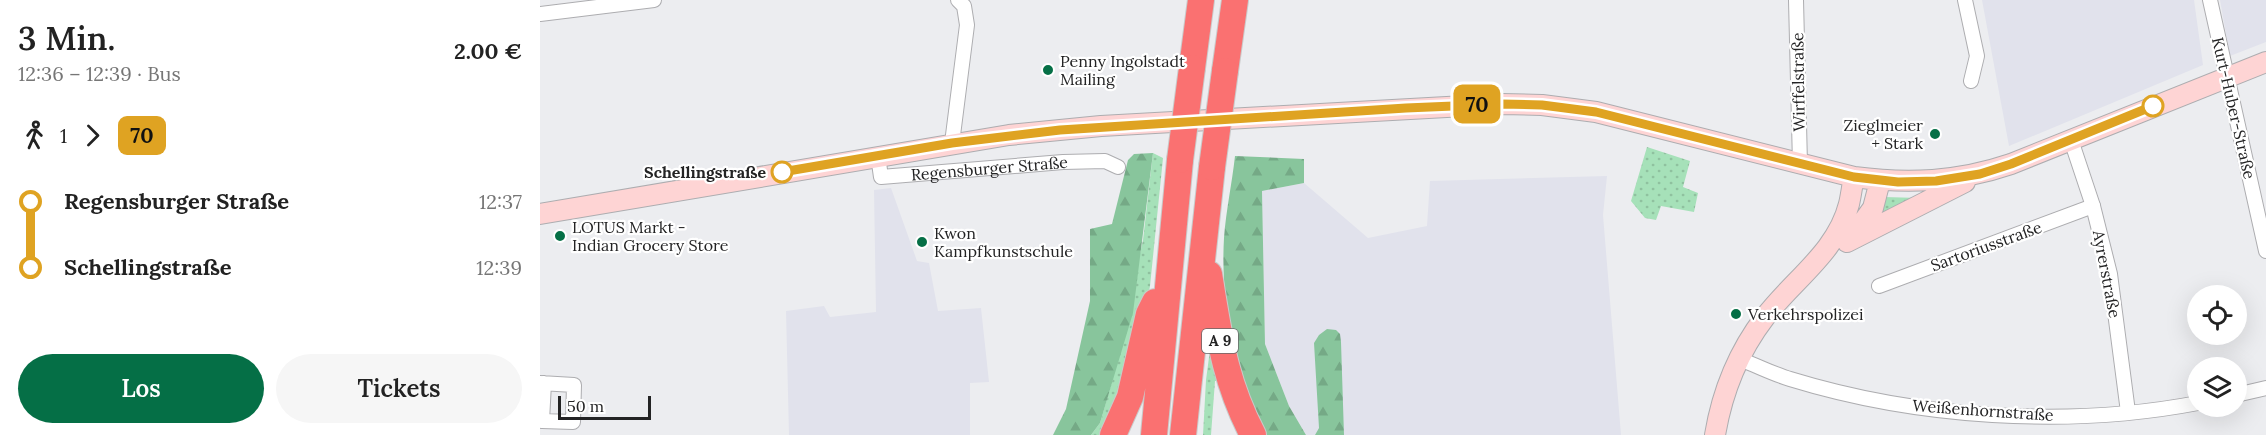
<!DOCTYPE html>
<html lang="de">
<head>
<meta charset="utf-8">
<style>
	:root { --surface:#fff; --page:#f6f6f6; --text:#222; --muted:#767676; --accent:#056f46 }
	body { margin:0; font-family:Lora,serif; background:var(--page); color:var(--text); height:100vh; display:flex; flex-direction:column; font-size:22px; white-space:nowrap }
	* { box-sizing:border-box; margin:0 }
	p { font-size:20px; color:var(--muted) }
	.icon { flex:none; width:33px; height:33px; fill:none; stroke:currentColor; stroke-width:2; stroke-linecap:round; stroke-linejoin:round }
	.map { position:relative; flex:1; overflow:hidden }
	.panel { display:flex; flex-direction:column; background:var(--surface); width:540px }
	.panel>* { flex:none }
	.badge { padding:0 12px; border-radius:9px; font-size:21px; line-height:39px }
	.tools { position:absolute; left:1647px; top:285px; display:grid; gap:12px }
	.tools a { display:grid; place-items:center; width:60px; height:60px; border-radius:50%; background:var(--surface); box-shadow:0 6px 24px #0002; font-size:30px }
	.scale { position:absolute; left:18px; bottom:15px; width:93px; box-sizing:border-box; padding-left:6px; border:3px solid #232324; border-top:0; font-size:16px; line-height:21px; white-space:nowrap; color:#232324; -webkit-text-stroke:4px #fff; paint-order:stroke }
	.map>.badge { position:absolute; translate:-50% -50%; box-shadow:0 0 0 3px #fff }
	.legs { display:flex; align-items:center; gap:9px; height:66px; padding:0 18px; font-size:20px }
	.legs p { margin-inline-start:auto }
	.head { display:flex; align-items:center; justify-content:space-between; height:102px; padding:0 18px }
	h1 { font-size:33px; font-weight:600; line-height:45px }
	.action { display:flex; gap:12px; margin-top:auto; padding:12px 18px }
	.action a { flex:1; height:69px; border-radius:36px; background:var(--accent); color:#fff; font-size:24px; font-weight:600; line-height:69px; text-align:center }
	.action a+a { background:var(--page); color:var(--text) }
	ul { padding:0 18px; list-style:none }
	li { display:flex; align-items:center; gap:21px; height:66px; font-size:22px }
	li i { display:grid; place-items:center; width:9px; height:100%; margin:0 8px; background:currentColor }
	li i::after { content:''; width:15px; height:15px; margin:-8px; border:4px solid; border-radius:50%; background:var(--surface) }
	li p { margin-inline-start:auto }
	li:first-child i { background:linear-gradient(#0000 50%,currentColor 0) }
	li:last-child i { background:linear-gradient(currentColor 50%,#0000 0) }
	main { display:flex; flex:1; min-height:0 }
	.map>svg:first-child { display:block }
	.built { fill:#e1e2ec }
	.grass { fill:url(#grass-dots) }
	.forest { fill:url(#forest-firs) }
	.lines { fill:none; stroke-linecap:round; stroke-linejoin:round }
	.street-casing { stroke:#adadb0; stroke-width:16 }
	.secondary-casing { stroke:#adadb0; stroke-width:22 }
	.highway-casing { stroke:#cacaca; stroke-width:28 }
	.street { stroke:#fff; stroke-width:14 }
	.secondary { stroke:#fed4d4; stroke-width:20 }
	.highway { stroke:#fa7171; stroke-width:26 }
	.highway-bridge-casing { stroke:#cacaca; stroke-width:28; stroke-linecap:butt }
	.highway-bridge { stroke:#fa7171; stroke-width:26 }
	.line-1-casing { stroke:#fff; stroke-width:14 }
	.line-1 { stroke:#dfa322; stroke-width:9 }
	.poi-dot { fill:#056f46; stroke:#fff; stroke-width:2 }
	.stop-1-dot { fill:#fff; stroke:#dfa322; stroke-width:3 }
	.labels { text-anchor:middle; stroke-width:4.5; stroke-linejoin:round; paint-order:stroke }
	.shield { fill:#fff; stroke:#656566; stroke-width:1.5 }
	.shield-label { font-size:15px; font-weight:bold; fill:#232324 }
	.poi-label { font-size:16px; fill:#232324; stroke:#fff; text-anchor:start }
	.street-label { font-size:16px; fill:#232324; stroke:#fff }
	.stop-label { font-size:16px; font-weight:bold; fill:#232324; stroke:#fff; text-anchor:end }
</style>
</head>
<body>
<main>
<section class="panel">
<div class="head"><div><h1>3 Min.</h1><p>12:36 – 12:39 · Bus</p></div><b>2.00 €</b></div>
<div class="legs"><svg class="icon" aria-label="walk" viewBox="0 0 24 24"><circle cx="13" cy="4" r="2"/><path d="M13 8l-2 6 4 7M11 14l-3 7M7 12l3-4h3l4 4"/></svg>1<svg class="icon" aria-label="forward" viewBox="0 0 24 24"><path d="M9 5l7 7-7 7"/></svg><b class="badge" style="background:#dfa322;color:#111">70</b></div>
<ul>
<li><i style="color:#dfa322"></i><b>Regensburger Straße</b><p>12:37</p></li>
<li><i style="color:#dfa322"></i><b>Schellingstraße</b><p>12:39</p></li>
</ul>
<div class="action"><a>Los</a><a>Tickets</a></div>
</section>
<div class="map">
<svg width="1726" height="435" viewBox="0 0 1726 435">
	<defs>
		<pattern id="grass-dots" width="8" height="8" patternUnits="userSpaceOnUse" patternTransform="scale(1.5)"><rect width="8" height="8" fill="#a6e1b9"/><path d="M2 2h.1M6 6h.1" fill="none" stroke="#8fc19f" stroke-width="1.8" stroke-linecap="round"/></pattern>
		<pattern id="forest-firs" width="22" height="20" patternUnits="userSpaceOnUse" patternTransform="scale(1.5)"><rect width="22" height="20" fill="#88c59c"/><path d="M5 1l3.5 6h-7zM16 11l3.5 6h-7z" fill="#75a986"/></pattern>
	</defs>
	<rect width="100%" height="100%" fill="#ecedf0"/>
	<path class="built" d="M1442,0H1654L1663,65L1469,146Z
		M1680,0H1726V42L1690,56Z
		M1067,176L1063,215L1081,435H766L749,406L725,344L722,191L764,183L828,238L887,226L890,181Z
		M351,188L377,261L389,263L398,311L441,308L449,382L430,383V435H249L246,311L284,306L290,317L336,312L334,190Z"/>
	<path class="grass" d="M1107,147L1150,161L1143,187L1158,193L1154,212L1121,206L1116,220L1105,218L1091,201Z
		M613,153L623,158L610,286L601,337L566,435H551L560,423L572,382L603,240Z
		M1344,197L1380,198L1334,221Z
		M673,327L685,381H675L671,435H663L666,380Z"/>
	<path class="forest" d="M613,153L593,313L560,423L551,435H513L526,409L550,301V229L572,224L588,160L594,154Z
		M695,156L764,159V183L722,191L725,344L749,406L766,435H724C696,373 680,307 684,238C686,211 692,183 695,156Z
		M787,329L796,330L800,334L801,342L804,435H775L779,428L774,343L779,335Z"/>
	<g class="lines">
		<g class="street-casing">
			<g id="street">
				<path d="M1256,0L1260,164"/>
				<path d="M1425,0L1437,56L1431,81"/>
				<path d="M1670,0L1726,251"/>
				<path d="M0,14L114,0"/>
				<path d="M1531,140L1553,206L1570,274L1588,412"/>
				<path d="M412,143L427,25L424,6L418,0"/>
				<path id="s1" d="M338,156L341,177L523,162L565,161L578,167"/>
				<path d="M1339,286L1553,206"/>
				<path d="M1199,359C1216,365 1233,374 1250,379C1377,418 1527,428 1658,403"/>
				<path d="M0,383L34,385L33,422L2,421L4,383"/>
				<path d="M1696,395L1726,388"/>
			</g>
		</g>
		<g class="secondary-casing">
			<path id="secondary" d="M0,214L469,135L561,126L961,104L1002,105L1056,112L1314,177C1368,184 1418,182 1471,164L1726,62
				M1312,237L1333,208L1340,181
				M1307,242L1425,182
				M1175,435C1182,393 1199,351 1225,317C1253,280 1297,252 1309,204C1311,196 1312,186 1314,177"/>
		</g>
		<g class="highway-casing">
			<path id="highway" d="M652,68L661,0
				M685,71L695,0
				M669,274C679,334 684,380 713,435
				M573,435L590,397L609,314L615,302
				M614,435L640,160
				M643,435L672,167"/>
		</g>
		<use href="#street" class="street"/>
		<use href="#secondary" class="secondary"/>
		<use href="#highway" class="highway"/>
		<g class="highway-bridge-casing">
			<path id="highway-bridge" d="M640,160L652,68
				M672,167L685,71"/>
		</g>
		<use href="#highway-bridge" class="highway-bridge"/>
	</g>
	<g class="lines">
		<g class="line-1-casing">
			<path id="line-1" d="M242,172L412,143L520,130L866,108L961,104L1002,105L1056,112L1314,177L1358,182L1396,181L1440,174L1471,164L1613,106"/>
		</g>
		<use href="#line-1" class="line-1"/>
	</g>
	<g class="poi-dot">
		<circle cx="508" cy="70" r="6"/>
		<circle cx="1395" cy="134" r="6"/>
		<circle cx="20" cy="236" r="6"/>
		<circle cx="382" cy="242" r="6"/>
		<circle cx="1196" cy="314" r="6"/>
	</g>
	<g class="stop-1-dot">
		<circle cx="1613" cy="106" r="10"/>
		<circle cx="242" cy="172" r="10"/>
	</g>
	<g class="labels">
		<rect class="shield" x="662" y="329" width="36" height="24" rx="4.5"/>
		<g class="shield-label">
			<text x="680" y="346">A 9</text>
		</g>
		<g class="poi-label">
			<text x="520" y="67">Penny Ingolstadt<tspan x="520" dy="18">Mailing</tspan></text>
			<text x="1383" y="131" text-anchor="end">Zieglmeier<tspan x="1383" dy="18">+ Stark</tspan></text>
			<text x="32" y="233">LOTUS Markt -<tspan x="32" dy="18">Indian Grocery Store</tspan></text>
			<text x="394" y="239">Kwon<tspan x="394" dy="18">Kampfkunstschule</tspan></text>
			<text x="1208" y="320">Verkehrspolizei</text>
		</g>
		<g class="street-label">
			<text transform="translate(1258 82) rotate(-91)" y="6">Wirffelstraße</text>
			<text transform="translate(1694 108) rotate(77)" y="6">Kurt-Huber-Straße</text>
			<text dy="6" stroke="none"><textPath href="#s1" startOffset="130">Regensburger Straße</textPath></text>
			<text transform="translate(1446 246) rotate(-20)" y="6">Sartoriusstraße</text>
			<text transform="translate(1567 274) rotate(79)" y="6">Ayrerstraße</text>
			<text transform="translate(1443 410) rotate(4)" y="6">Weißenhornstraße</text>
		</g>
		<g class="stop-label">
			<text x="226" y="178">Schellingstraße</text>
		</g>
	</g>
</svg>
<div class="tools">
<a><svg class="icon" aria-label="locate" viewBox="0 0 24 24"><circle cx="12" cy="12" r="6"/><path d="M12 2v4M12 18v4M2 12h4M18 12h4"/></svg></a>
<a><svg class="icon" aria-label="layers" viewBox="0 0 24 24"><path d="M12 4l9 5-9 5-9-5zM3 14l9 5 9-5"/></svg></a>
</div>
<div class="scale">50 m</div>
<b class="badge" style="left:937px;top:104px;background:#dfa322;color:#111">70</b>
</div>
</main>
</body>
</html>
